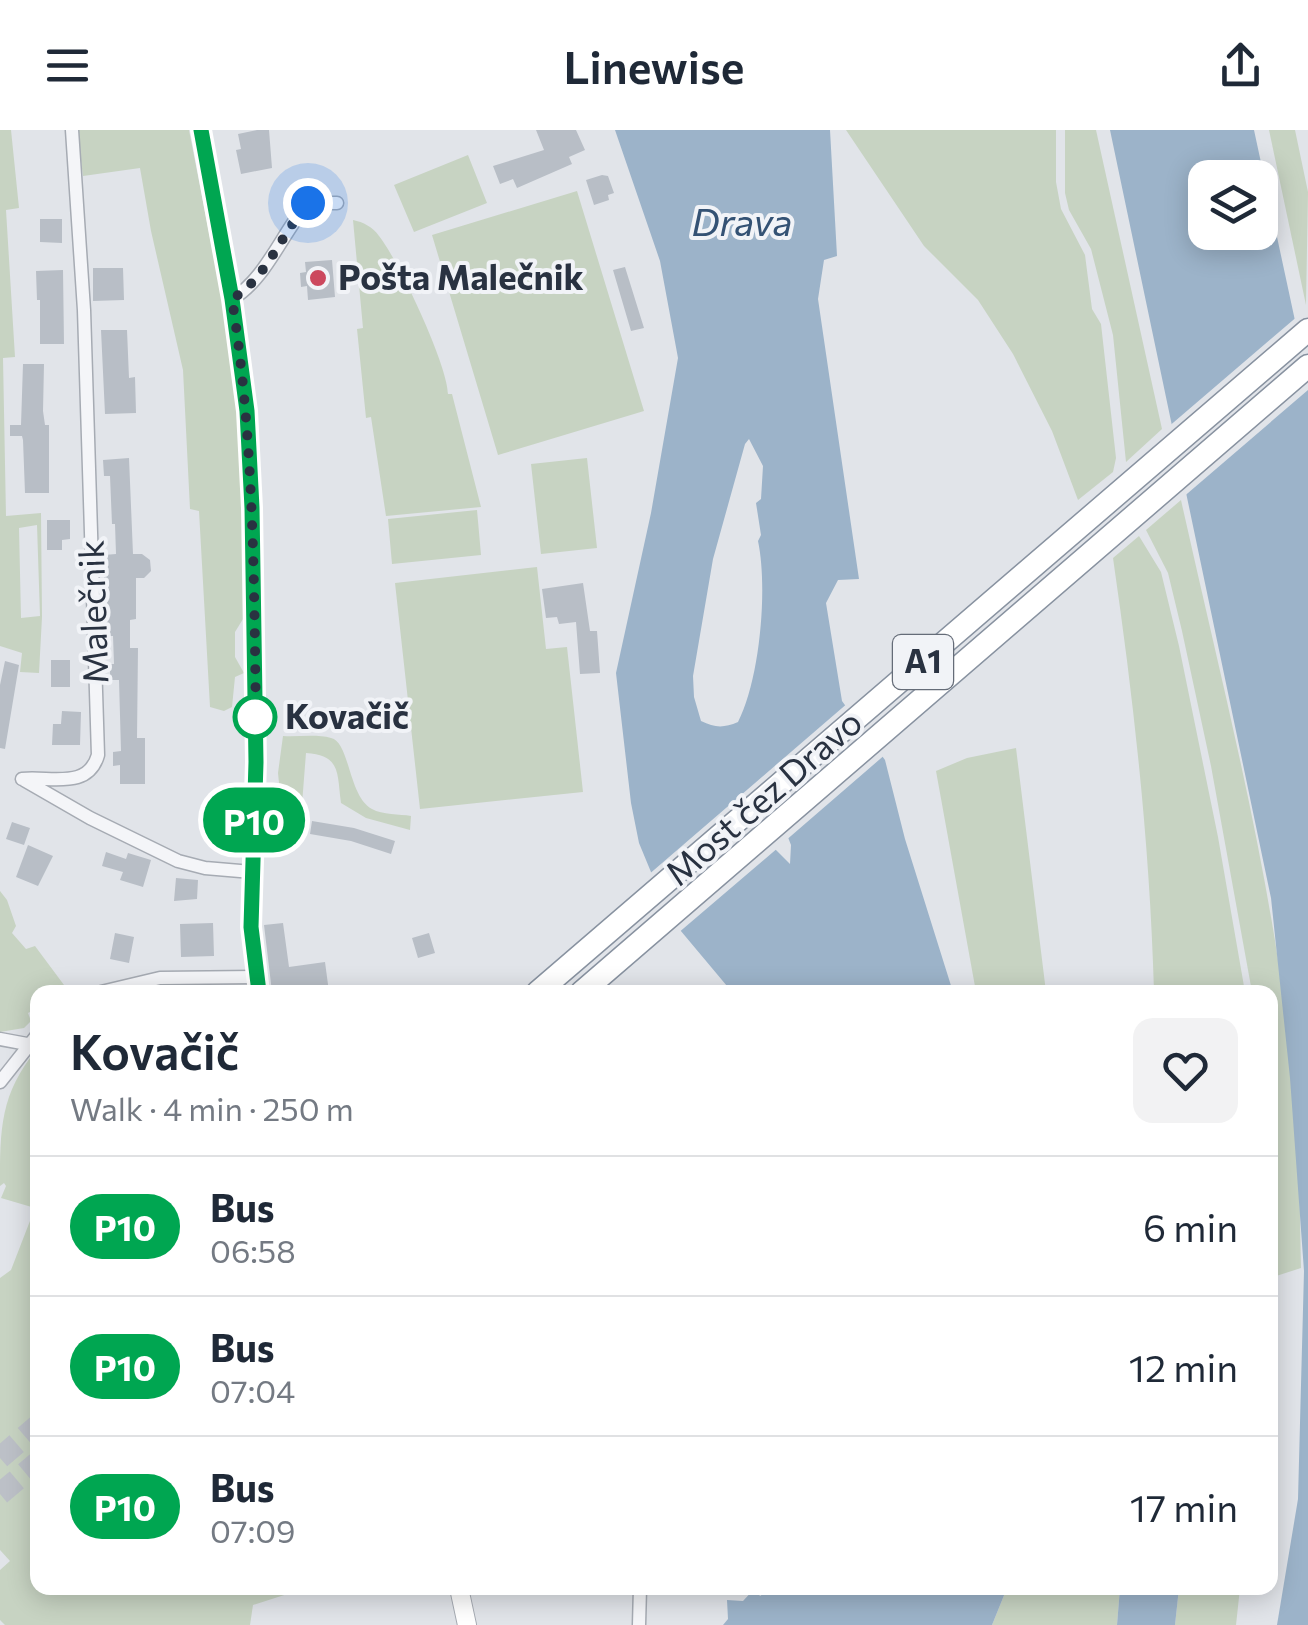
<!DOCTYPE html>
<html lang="en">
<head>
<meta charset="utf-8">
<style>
	:root { --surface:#fff; --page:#f2f2f3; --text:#1f2937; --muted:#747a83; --line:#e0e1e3 }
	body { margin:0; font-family:Commissioner,sans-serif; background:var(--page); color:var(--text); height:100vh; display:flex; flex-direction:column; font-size:38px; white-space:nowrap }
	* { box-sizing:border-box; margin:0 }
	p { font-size:32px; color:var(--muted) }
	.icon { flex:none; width:55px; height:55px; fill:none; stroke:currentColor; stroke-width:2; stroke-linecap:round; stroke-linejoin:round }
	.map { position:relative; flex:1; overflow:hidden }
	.sheet { position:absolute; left:30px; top:855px; width:1248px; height:610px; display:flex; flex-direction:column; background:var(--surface); border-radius:20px; box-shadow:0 5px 25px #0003 }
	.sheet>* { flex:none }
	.badge { padding:0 20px; border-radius:32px; font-size:35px; line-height:65px }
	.fabs { position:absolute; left:1188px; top:30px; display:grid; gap:20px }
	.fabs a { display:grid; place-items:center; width:90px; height:90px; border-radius:20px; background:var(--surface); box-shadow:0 5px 25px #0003; font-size:50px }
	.you { position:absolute; width:50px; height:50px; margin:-25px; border:8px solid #fff; border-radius:50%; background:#1a73e8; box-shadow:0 0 0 15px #1a73e833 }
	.map>.badge { position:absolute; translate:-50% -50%; box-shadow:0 0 0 5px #fff }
	.round { display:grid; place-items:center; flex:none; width:105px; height:105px; border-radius:20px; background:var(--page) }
	.overview { display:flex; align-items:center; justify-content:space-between; height:170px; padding:0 40px }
	h1 { font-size:48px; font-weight:600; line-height:75px }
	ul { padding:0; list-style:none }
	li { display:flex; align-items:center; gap:30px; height:140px; padding:0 40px; border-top:2px solid var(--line) }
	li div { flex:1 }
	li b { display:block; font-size:38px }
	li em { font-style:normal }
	li .badge { min-width:110px; font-weight:700; text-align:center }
	header { display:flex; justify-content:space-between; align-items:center; height:130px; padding:0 40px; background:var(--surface); font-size:45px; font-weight:600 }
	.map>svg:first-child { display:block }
	.green { fill:#c7d3c2; fill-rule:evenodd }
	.water { fill:#9cb3c9; fill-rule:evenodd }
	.pier { fill:#e1e4e9 }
	.building { fill:#b8bec6 }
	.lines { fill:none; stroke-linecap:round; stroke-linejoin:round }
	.highway-tunnel { stroke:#bcc0c7; stroke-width:22; stroke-dasharray:22 11; stroke-linecap:butt }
	.street-casing { stroke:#a6abb3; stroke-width:15 }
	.secondary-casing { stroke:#a6abb3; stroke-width:20 }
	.highway-casing { stroke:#8892a0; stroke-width:25 }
	.street { stroke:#f4f5f8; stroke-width:12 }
	.secondary { stroke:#fff; stroke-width:18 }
	.highway { stroke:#fff; stroke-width:22 }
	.line-casing { stroke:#fff; stroke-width:22 }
	.line { stroke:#00a651; stroke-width:15 }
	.walk { stroke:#293241; stroke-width:10; stroke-dasharray:0 18 }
	.poi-dot { fill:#cc485e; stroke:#f1f3f7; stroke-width:4 }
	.stop-dot { fill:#fff; stroke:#00a651; stroke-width:5 }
	.labels { text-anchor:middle; stroke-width:8; stroke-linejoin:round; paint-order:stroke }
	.shield { fill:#f1f3f7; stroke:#656c78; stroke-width:2.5 }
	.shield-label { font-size:32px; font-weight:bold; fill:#293241 }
	.poi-label { font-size:35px; font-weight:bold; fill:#293241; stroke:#f1f3f7; text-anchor:start }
	.street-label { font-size:35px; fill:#293241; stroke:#f1f3f7 }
	.stop-label { font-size:35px; font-weight:bold; fill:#293241; stroke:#f1f3f7; text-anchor:start }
	.water-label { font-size:38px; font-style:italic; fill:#345274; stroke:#f1f3f7 }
</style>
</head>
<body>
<header><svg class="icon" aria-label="menu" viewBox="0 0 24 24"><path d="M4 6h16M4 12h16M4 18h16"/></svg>Linewise<svg class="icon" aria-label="share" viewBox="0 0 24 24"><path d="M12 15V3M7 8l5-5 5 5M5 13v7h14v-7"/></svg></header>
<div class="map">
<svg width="1308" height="1495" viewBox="0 0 1308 1495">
	<rect width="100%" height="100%" fill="#e1e4e9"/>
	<path class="green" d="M0,0H11L19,78L6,80L15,227L3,228L6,386L41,383L42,487L39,543L20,542L22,523L0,516ZM37,395L40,486L21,488L19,398Z
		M77,0H189L227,195L238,273L245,455L243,489L235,502V527L244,543L235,547L232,577L224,581L210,577L199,381L190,379L183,240L151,101L140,38L83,46Z
		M846,0H1056V52L1061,79L1085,125L1092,179L1101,194L1116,328L1113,342L1078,370L1052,301L1013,224L978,170L924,116Z
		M1065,0H1096L1162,299L1126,332L1113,205L1091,119L1069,80L1065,63Z
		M1269,0H1295L1308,62L1306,175Z
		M468,25L487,73L414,102L394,55Z
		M577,61L644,281L498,325L432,105Z
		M353,90C363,92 373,97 379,106C399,131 448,236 448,264H452L481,377L386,386L371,287L366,288L357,199L363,198Z
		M587,328L597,418L541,424L531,334Z
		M1181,370C1227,578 1284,788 1297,1001C1300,1047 1300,1093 1301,1138L1270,1148V862H1252L1211,636L1182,501L1168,443L1146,400Z
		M477,380L481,425L392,434L388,389Z
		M1139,406L1161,442L1179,516L1218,707L1245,862H1154C1150,717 1134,572 1113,428Z
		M537,437L546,519L567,517L583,662L420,679L395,453Z
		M283,606C298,607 317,604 331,608C350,612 348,666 372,679C382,685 400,684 411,686L410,700L366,688L341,673C337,643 341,625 306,623L302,674L281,673L278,643Z
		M1016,618L1046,862H976L936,641L967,628Z
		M0,761L7,770L16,796L12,803L26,819L35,816L64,855V862H38L37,883L34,880L28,883L31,891L24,898L0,902Z
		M37,919L38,1458H306L253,1475L250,1495H5L0,1490V1440L10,1431L0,1420V1148L11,1140L35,1078L1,1068L6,1056L4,1053L0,1056C0,999 0,964 37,919Z
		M1007,1458H1120L1117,1495H992Z
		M1179,1458H1240L1236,1495H1175Z"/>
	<path class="water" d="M615,0H830L837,126L824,130L818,169L859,449L838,450L826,473L842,571L885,630L905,709L953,862H732L670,788L639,713L631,673L616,543L651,383L678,228L660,131ZM749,309L763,336L761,369L756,373L761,405L758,411C768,458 760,549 738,592C724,598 715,598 701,591L694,567L693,546L713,429L745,314ZM771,664L791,715L790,734L767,711L753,676Z
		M1110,0H1254L1308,251V1495H1277L1298,1369L1304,1141L1290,948L1271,768ZM1205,48H1260V102H1205Z
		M755,1458L760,1466L772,1458H1007L992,1495H723L728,1489L727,1470L743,1471Z
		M1120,1458H1179L1175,1495H1117Z"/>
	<path class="pier" d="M1299,185L1308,227V260L1181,369L1167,298Z
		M849,572L887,623L784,712L767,668L758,676L771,708L779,717L677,804L666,791L647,746Z"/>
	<path class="building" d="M257,0H269L272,38L241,44L236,20L241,19L238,4Z
		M536,0H576L585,20L569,27L572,34L517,58L513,49L500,54L493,36L544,20Z
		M602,45L608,46L614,63L608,65L609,70L594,75L586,50Z
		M40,89H62V113L40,112Z
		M332,130L335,167L308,170L307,156L301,157L300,143L306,142L305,132Z
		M625,137L644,198L631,201L613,140Z
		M93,138H123L124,170L93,171Z
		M63,140L64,214H40V170H37L36,141Z
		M101,200H127L129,248L135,247L136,283L105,284Z
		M23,234H44L43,281L45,295H49V363H25L23,310L22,306H10V295H21Z
		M129,328L133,424H142L150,430L151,441L144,448H136V489L130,490V518H138L137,608H145V654H120V635L113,636V622L121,621L119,550H110V534H114L113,506H104V425L116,424L115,394H112L110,346H104L103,330Z
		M47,390H70V409L62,410V420H47Z
		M583,453L590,501H597L600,543L580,544L576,492L559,494L557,487L546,488L542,459Z
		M51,530H70V557H51Z
		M5,531L19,535L5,619L0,618V555Z
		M62,581L81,582L80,615H52L53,594H61Z
		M312,691L354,698L395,711L391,724L351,711L310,704Z
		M12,692L30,698L24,715L6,709Z
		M28,715L53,726L38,756L16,747Z
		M106,722L126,729L128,723L151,730L143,757L120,750L123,742L102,736Z
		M176,748L198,750L197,769L174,771Z
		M213,793L214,826L181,827L180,794Z
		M283,793L289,837L325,832L329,862H272L264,795Z
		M115,803L134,807L129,833L110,829Z
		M429,803L435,823L418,828L412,808Z"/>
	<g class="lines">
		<path class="highway-tunnel" d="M0,1328L38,1295
			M0,1364L38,1332"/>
		<g class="street-casing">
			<path id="street" d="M232,169C266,149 282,103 308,73H337
				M22,649C51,646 88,660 98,625L84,180L72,0
				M24,650L90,688L178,731L205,738L252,742
				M101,862L160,848L256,847
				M0,909L27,914
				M0,952L38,904
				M639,1495L640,1458"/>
		</g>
		<g class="secondary-casing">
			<path id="secondary" d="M201,0L232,169L247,281L251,350L256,632L251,797L259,862
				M459,1458L467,1495"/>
		</g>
		<g class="highway-casing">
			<path id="highway" d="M538,862L1308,200
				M582,862L1308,236"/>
		</g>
		<use href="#street" class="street"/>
		<use href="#secondary" class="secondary"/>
		<use href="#highway" class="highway"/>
	</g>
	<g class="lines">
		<g class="line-casing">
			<path id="line" d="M201,0L232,169L247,281L252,378L256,632L251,797L259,862"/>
		</g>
		<use href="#line" class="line"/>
		<path class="walk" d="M255,587L256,590C254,449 254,309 232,169C266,149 282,103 308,73"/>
	</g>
	<circle class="poi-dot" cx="318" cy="148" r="10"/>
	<circle class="stop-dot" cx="255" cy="587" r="20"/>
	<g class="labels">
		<rect class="shield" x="893" y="505" width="60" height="54" rx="8"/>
		<g class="shield-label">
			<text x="923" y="543">A1</text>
		</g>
		<g class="poi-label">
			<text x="338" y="160">Pošta Malečnik</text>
		</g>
		<g class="street-label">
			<text transform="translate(94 482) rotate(-92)" y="12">Malečnik</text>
			<text transform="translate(764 668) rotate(-41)" y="12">Most čez Dravo</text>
		</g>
		<g class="stop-label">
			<text x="285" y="599">Kovačič</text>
		</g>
		<g class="water-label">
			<text x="742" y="106">Drava</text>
		</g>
	</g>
</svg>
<div class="fabs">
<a><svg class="icon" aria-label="layers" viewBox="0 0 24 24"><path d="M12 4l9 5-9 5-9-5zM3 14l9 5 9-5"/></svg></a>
</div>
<div class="you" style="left:308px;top:73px"></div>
<b class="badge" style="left:254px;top:690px;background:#00a651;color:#fff">P10</b>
<section class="sheet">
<div class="overview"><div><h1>Kovačič</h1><p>Walk · 4 min · 250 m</p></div><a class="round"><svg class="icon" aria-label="heart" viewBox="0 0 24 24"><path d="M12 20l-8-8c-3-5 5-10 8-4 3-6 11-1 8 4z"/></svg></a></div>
<ul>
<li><span class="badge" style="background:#00a651;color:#fff">P10</span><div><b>Bus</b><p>06:58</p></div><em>6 min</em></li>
<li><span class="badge" style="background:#00a651;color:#fff">P10</span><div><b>Bus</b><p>07:04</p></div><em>12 min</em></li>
<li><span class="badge" style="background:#00a651;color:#fff">P10</span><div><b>Bus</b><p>07:09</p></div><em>17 min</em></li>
</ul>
</section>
</div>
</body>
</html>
